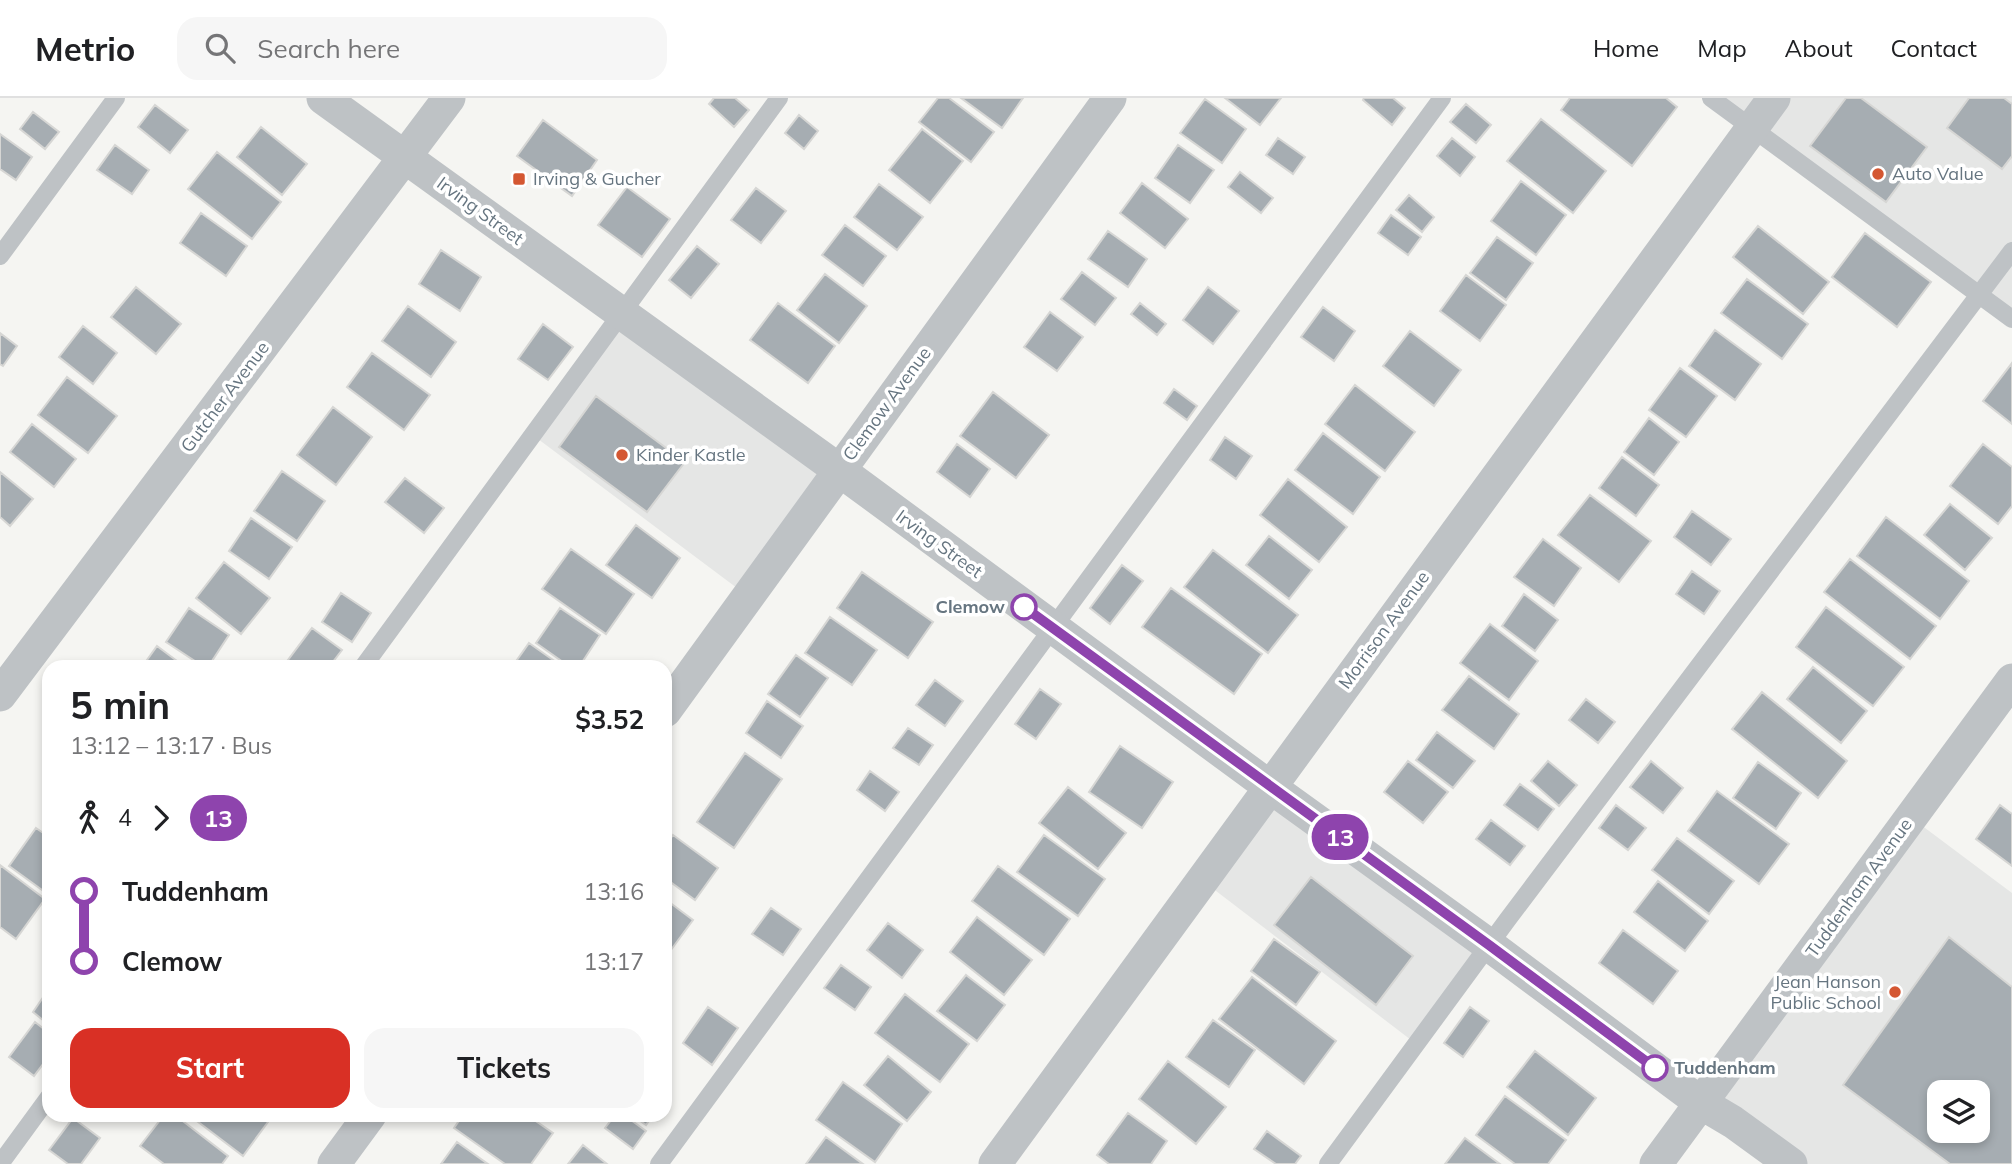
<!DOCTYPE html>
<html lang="en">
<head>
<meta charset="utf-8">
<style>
	:root { --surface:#fff; --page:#f6f6f6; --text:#202124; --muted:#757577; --line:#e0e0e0; --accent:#d93025 }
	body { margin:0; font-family:Mulish,sans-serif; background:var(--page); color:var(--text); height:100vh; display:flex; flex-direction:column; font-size:26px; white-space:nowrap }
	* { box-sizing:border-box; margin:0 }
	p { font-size:23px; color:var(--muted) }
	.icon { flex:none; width:38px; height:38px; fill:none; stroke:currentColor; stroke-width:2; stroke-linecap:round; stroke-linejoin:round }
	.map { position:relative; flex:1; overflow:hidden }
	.details { position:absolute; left:42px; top:562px; width:630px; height:462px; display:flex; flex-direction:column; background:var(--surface); border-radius:21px; box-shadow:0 4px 10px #0003 }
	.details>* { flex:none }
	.badge { padding:0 14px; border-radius:23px; font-size:24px; line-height:46px }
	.tools { position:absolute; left:1927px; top:982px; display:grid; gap:14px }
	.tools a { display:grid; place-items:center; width:63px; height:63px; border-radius:14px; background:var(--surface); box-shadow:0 4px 10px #0003; font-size:35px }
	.map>.badge { position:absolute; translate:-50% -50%; box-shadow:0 0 0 4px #fff }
	.legs { display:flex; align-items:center; gap:10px; height:77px; padding:0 28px; font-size:23px }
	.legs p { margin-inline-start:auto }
	.headline { display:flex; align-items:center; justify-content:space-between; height:119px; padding:0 28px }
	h1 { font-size:38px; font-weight:700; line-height:52px }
	.action { display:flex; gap:14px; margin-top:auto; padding:14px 28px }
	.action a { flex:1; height:80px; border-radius:21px; background:var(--accent); color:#fff; font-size:28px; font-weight:700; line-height:80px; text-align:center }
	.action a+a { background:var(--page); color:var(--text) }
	ul { padding:0 28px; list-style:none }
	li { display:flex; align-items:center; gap:24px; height:70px; font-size:26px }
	li i { display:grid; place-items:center; width:10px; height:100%; margin:0 9px; background:currentColor }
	li i::after { content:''; width:18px; height:18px; margin:-9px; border:5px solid; border-radius:50%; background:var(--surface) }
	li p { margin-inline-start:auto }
	li:first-child i { background:linear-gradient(#0000 50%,currentColor 0) }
	li:last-child i { background:linear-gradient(currentColor 50%,#0000 0) }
	header { display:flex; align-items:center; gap:42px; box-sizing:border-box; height:98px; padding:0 35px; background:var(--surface); border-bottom:2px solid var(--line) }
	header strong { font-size:33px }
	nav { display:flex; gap:38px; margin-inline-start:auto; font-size:24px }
	.search { width:490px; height:63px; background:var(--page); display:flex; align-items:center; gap:18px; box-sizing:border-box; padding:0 24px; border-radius:21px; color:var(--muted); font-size:26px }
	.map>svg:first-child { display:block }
	.built { fill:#e5e6e5; fill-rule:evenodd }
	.building { fill:#a6adb2; stroke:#d6d6d4; stroke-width:2; fill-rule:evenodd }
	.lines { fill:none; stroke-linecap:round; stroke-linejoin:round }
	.lane { stroke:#bec2c5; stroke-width:18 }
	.street { stroke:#bec2c5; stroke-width:33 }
	.line-1-casing { stroke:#fff; stroke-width:16 }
	.line-1 { stroke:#8e44ad; stroke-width:10 }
	.poi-dot { fill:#d45732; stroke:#fff; stroke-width:2.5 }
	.stop-1-dot { fill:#fff; stroke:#8e44ad; stroke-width:3.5 }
	.labels { text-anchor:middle; stroke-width:7; stroke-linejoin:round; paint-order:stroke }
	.poi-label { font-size:18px; fill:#667580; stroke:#fff; text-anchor:start }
	.street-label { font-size:18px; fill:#667580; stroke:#fff }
	.stop-label { font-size:18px; font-weight:bold; fill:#667580; stroke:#fff; text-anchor:end }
</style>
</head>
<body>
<header>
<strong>Metrio</strong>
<div class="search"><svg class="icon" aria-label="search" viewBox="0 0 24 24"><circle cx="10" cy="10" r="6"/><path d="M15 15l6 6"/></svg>Search here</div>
<nav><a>Home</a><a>Map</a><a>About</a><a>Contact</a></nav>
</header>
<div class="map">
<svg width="2012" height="1066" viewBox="0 0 2012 1066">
	<rect width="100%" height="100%" fill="#f5f5f2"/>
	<path class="built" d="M1705,0H2012V225Z
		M624,214L838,368L745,496L534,338Z
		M1270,693L1486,847L1415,945L1203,783Z
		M1909,718L2012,795V1066H1793L1700,1001ZM1939,994H1978V1032H1939Z"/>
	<path class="building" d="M714,0H735L749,12L734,29L709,6Z
		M938,0H949L994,34L971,64L919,24Z
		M961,0H1023L1002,30Z
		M1225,0H1281L1260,27Z
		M1364,0H1393L1405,10L1392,27L1363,2Z
		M1570,0H1666L1677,9L1632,68L1561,12Z
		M1846,0H1861L1927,49L1886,104L1810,48Z
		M1969,0H2004L2012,6V58L2002,71L1947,30Z
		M1205,1L1246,31L1222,65L1180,35Z
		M1466,6L1491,27L1476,45L1450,24Z
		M155,7L188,32L170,55L138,29Z
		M33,14L59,34L45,51L20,31Z
		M799,17L818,33L804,51L785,35Z
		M1541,21L1606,73L1573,115L1507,63Z
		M543,22L597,62L572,98L517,58Z
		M261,29L307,66L282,97L237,59Z
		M922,31L963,63L930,105L889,72Z
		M0,36L32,59L16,82L0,71Z
		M1278,40L1305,59L1293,76L1266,57Z
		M1452,40L1475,59L1460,78L1437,58Z
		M115,47L149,72L132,96L97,72Z
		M1178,47L1214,72L1190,105L1155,80Z
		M217,54L281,104L252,141L188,91Z
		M1240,74L1273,100L1261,115L1228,89Z
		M1521,83L1566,117L1536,157L1491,123Z
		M1142,85L1188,121L1165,150L1120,115Z
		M879,86L923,119L897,152L854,119Z
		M627,89L670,121L642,159L598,127Z
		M756,90L786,113L761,145L731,122Z
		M1409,97L1434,119L1422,134L1396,112Z
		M201,115L247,148L226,178L180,145Z
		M1391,117L1421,139L1408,157L1378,135Z
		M845,127L886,158L863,188L822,157Z
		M1758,128L1829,184L1803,216L1733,159Z
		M1108,133L1147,161L1128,189L1088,161Z
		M1865,135L1931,184L1897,229L1832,179Z
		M1497,139L1533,165L1506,202L1470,175Z
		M697,148L719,166L691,200L669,182Z
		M441,152L481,179L460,213L419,186Z
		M1082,174L1116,200L1095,227L1061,201Z
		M825,176L867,208L839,245L797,212Z
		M1466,177L1506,207L1480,243L1440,213Z
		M1747,181L1808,226L1782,261L1721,215Z
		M136,189L181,226L156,256L111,219Z
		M1208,189L1239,213L1213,246L1183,222Z
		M778,205L835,248L808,285L750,242Z
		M1140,205L1166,226L1157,237L1131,216Z
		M408,208L456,244L431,279L382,243Z
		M1323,209L1355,233L1334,263L1301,239Z
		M1050,214L1083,239L1057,273L1024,249Z
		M543,226L573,249L548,282L518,261Z
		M83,228L117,255L93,286L59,259Z
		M1715,232L1761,266L1735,302L1689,268Z
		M1410,233L1461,272L1434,308L1383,268Z
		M0,235L17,248L3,268L0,266Z
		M372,255L430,297L404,332L347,289Z
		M2012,265V326L1983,303Z
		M1680,270L1717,298L1686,339L1649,312Z
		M67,279L117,318L88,355L38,317Z
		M1355,287L1415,334L1385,373L1325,326Z
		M1174,291L1197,308L1187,322L1164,305Z
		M993,294L1049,337L1016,380L960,338Z
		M596,298L685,364L647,414L559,349Z
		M333,309L372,339L336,387L297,357Z
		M1649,320L1679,344L1654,377L1624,354Z
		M32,326L76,361L54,389L10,354Z
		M1323,335L1380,379L1353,416L1295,372Z
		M1225,339L1252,358L1236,381L1210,362Z
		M957,346L990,371L970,399L937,374Z
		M1983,346L2012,369V408L1998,426L1950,388Z
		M1622,359L1659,387L1636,418L1599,390Z
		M282,373L325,403L297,443L254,413Z
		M0,374L33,401L10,428L0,419Z
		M405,380L444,410L424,435L385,404Z
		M1288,381L1347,429L1319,464L1260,417Z
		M1590,397L1651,443L1619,484L1558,437Z
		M1950,406L1992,440L1965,472L1924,437Z
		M1692,413L1731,441L1711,467L1674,439Z
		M1886,419L1969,483L1940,521L1857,458Z
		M251,420L292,449L269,481L229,453Z
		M636,427L680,460L652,500L606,467Z
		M1269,438L1312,472L1289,501L1246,467Z
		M1543,441L1581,470L1554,508L1514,479Z
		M571,451L634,496L606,536L542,491Z
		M1213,452L1298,517L1268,555L1184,489Z
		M1850,461L1936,528L1910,561L1824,494Z
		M224,464L270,500L241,536L196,500Z
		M1122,467L1143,483L1110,526L1090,510Z
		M1692,473L1720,493L1704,516L1676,496Z
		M862,474L933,524L908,560L837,510Z
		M1171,490L1262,556L1234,596L1142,529Z
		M341,495L371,515L352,544L322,524Z
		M1524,496L1558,522L1535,553L1502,528Z
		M1826,509L1904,569L1873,608L1796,549Z
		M189,510L229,537L208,569H204L166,544Z
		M560,510L600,537L579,569H570L536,545Z
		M830,519L877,552L852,587L805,555Z
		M1490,526L1538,563L1509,602L1460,565Z
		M312,530L342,552L329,569H290L285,566Z
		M529,545L563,569H512Z
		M157,548L185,569H142Z
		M796,557L828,580L800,619L768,596Z
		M1813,569L1867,613L1841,645L1787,601Z
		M1469,578L1519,616L1494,651L1442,612Z
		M935,582L963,603L945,628L916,607Z
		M1040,591L1061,606L1036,641L1015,626Z
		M1762,594L1847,663L1818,700L1732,631Z
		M1586,601L1615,624L1598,645L1569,622Z
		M767,603L803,628L781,660L746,635Z
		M908,630L933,647L919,667L893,650Z
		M1437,634L1475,663L1453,690L1416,662Z
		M1120,648L1173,684L1142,730L1089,694Z
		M745,655L782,681L734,750L697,724Z
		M1408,663L1448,694L1423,725L1384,694Z
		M1548,663L1577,687L1559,708L1531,683Z
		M1651,663L1683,690L1663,715L1630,689Z
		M1758,664L1801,695L1776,731L1733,700Z
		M870,673L899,694L885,713L857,692Z
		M1520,686L1554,711L1538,732L1504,707Z
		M1068,689L1126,735L1098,771L1039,725Z
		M1717,693L1789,746L1759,786L1688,733Z
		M1616,707L1646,730L1628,752L1599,730Z
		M2000,707L2012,716V768L1976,741Z
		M1491,722L1525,748L1510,767L1476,741Z
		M36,730L49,739V797L9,768Z
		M673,737L718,770L695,802L665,780V748Z
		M1044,737L1105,781L1078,818L1017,774Z
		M1677,740L1734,783L1709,816L1652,772Z
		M0,767L45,801L16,841L0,829Z
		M998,768L1070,821L1044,857L972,803Z
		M1311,779L1413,858L1376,907L1274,827Z
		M1658,783L1708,823L1685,853L1634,814Z
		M665,801L693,822L665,860Z
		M771,810L801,831L783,857L752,836Z
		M977,819L1032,862L1004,897L950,854Z
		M888,825L923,852L902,880L867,852Z
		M1623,832L1678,873L1653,906L1599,865Z
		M1949,839L2012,889V1066H1950L1843,987ZM1939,994H1978V1032H1939Z
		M1274,841L1320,874L1296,907L1251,873Z
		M841,867L871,889L855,912L824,890Z
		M966,877L1005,907L977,943L937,913Z
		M1252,879L1336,943L1304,986L1219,921Z
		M905,896L969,946L940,984L875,935Z
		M44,898L49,902V927L33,914Z
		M708,909L738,930L712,967L683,945Z
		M1470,909L1489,923L1463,959L1444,945Z
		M1213,922L1255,952L1229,989L1186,959Z
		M35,924L49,935V958L34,978L9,959Z
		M1535,953L1596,1000L1568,1037L1507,989Z
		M888,958L931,994L907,1023L864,987Z
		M1168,963L1226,1009L1196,1046L1139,1001Z
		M843,984L902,1026L875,1064L816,1022Z
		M1505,998L1566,1042L1548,1066H1515L1476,1037Z
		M1128,1015L1167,1043L1151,1066H1109L1097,1057Z
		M164,1017H175L228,1058L222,1066H164L140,1048Z
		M189,1017H259L268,1024L243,1058Z
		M463,1017H527L553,1035L531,1066H505L454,1030Z
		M615,1017H624L646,1033L633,1051L605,1030Z
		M632,1017H653L646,1027Z
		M73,1020L100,1040L81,1066H68L49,1052Z
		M1267,1033L1301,1058L1295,1066H1276L1254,1051Z
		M826,1039L863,1066H806Z
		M1465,1040L1500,1066H1445Z
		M457,1044L488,1066H441Z
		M583,1047L607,1066H568Z"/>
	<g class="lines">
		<path class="lane" d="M1711,0L2012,221
			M0,158L116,0
			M363,569L779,0
			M0,1066L49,999
			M659,1066L1442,0
			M1328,1066L1508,821L2012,153"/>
		<path class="street" d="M323,0L839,372L1270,689L1489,847L1701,1005L1733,1024L1791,1066
			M0,597L449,0
			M665,613L1110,0
			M334,1066L370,1017
			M995,1066L1774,0
			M1656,1066L2012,582"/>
	</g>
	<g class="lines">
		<g class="line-1-casing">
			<path id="line-1" d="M1024,509L1489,847L1655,970"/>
		</g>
		<use href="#line-1" class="line-1"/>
	</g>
	<g class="poi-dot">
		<circle cx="1878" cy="76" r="7"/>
		<rect x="512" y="74" width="14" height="14" rx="3.5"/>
		<circle cx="622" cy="357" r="7"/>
		<circle cx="1895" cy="894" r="7"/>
	</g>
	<g class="stop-1-dot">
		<circle cx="1024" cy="509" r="12"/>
		<circle cx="1655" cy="970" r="12"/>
	</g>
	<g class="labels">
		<g class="poi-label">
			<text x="1892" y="82">Auto Value</text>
			<text x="533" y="87">Irving &amp; Gucher</text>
			<text x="636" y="363">Kinder Kastle</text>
			<text x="1881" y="890" text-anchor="end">Jean Hanson<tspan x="1881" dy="21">Public School</tspan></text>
		</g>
		<g class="street-label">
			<text transform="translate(480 113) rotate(36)" y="6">Irving Street</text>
			<text transform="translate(225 299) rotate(-53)" y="6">Gutcher Avenue</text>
			<text transform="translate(887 306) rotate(-54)" y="6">Clemow Avenue</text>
			<text transform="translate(939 446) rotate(36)" y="6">Irving Street</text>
			<text transform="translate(1384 532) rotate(-54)" y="6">Morrison Avenue</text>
			<text transform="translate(1859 790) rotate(-54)" y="6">Tuddenham Avenue</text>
		</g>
		<g class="stop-label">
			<text x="1005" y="515">Clemow</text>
			<text x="1674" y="976" text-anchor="start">Tuddenham</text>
		</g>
	</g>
</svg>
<div class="tools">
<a><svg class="icon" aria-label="layers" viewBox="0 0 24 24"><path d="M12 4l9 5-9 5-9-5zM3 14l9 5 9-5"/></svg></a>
</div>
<b class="badge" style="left:1340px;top:739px;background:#8e44ad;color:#fff">13</b>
<section class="details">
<div class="headline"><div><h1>5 min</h1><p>13:12 – 13:17 · Bus</p></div><b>$3.52</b></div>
<div class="legs"><svg class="icon" aria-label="walk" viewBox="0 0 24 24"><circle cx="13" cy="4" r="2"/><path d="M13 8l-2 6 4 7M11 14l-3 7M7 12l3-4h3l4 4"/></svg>4<svg class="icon" aria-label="forward" viewBox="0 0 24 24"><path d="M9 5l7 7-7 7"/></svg><b class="badge" style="background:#8e44ad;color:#fff">13</b></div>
<ul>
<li><i style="color:#8e44ad"></i><b>Tuddenham</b><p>13:16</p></li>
<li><i style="color:#8e44ad"></i><b>Clemow</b><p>13:17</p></li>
</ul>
<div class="action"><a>Start</a><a>Tickets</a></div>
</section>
</div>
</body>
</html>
